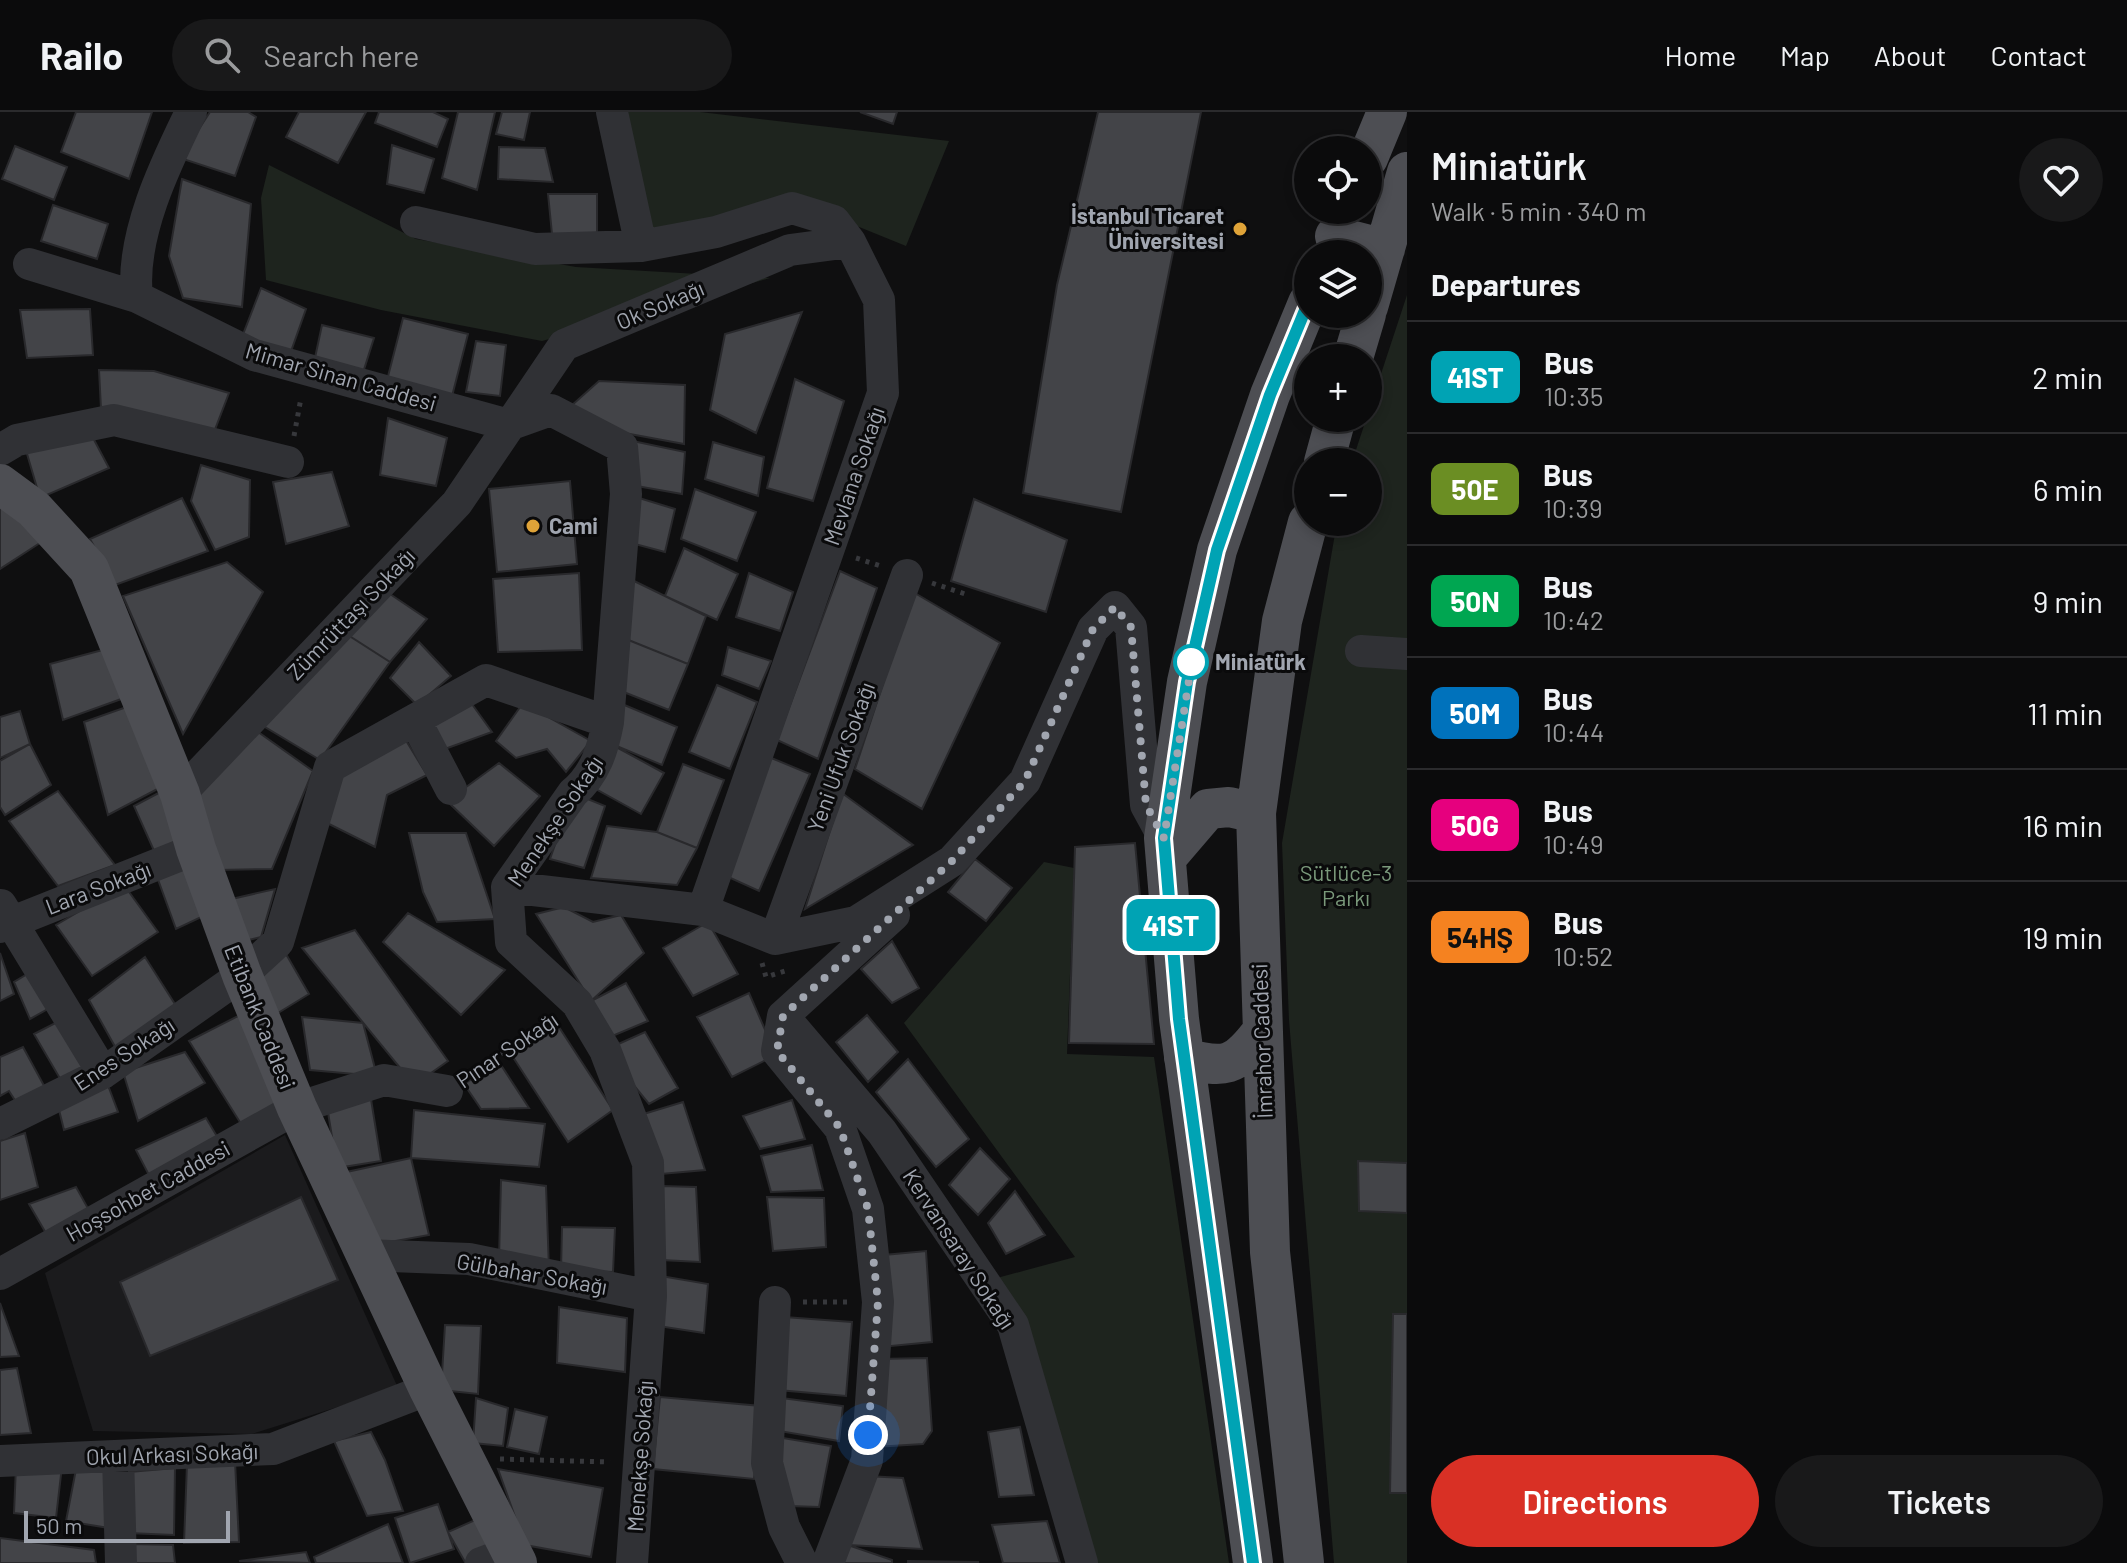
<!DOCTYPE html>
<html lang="en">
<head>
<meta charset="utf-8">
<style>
	:root { --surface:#0b0b0c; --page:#19191a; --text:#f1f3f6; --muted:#9a9b9d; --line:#2b2b2d; --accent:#d93025 }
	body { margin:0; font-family:Barlow,sans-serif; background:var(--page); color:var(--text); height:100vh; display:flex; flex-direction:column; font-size:30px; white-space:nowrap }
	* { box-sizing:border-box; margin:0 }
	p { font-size:26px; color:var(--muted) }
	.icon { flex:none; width:44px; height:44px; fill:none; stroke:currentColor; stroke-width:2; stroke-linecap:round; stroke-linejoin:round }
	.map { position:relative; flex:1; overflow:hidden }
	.sheet { display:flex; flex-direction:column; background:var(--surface); width:720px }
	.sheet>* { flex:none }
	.badge { padding:0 16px; border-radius:12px; font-size:28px; line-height:52px }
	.buttons { position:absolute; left:1294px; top:24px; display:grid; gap:16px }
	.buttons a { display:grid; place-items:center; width:88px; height:88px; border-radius:50%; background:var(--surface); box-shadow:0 4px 12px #0003,0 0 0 2px var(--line); font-size:40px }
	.scale { position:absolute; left:24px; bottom:20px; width:206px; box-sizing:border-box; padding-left:8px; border:4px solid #a1a6b0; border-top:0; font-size:22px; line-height:28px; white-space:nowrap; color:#a1a6b0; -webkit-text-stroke:6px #0a0a0b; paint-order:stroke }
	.you { position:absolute; width:40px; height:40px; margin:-20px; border:6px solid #fff; border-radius:50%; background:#1a73e8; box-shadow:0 0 0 12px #1a73e833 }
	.map>.badge { position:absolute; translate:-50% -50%; box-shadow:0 0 0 4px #fff }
	h2 { padding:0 24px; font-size:30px; line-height:72px }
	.round { display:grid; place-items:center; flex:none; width:84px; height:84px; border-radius:42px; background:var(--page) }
	.head { display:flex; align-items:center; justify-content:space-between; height:136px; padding:0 24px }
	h1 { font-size:38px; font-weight:600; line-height:60px }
	.action { display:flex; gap:16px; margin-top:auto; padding:16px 24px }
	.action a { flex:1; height:92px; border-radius:48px; background:var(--accent); color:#fff; font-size:32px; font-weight:600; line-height:92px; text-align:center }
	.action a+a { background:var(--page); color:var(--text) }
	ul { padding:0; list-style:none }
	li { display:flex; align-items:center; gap:24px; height:112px; padding:0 24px; border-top:2px solid var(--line) }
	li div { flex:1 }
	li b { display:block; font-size:30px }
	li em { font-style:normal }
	li .badge { min-width:88px; font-weight:700; text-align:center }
	header { display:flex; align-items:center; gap:48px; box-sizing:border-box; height:112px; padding:0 40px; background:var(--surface); border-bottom:2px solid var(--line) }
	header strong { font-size:38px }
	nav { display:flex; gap:44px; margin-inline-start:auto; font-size:28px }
	.search { width:560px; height:72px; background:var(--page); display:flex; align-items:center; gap:20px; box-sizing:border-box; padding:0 28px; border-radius:44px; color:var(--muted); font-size:30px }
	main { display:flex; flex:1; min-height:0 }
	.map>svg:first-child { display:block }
	.built { fill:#1b1b1d }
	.green { fill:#1e241e }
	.building { fill:#434448; stroke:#29292c; stroke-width:2 }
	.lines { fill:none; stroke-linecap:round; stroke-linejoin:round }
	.path { stroke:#37383c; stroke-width:5; stroke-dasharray:4 6; stroke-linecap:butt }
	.minor { stroke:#303135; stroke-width:32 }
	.major { stroke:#4d4e53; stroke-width:40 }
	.line-casing { stroke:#fff; stroke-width:18 }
	.line { stroke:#00a3b4; stroke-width:12 }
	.walk { stroke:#a1a6b0; stroke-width:8; stroke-dasharray:0 14.4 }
	.poi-dot { fill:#dfa338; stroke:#0a0a0b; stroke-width:3 }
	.stop-dot { fill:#fff; stroke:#00a3b4; stroke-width:4 }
	.labels { text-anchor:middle; stroke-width:6; stroke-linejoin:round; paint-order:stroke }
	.poi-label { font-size:22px; font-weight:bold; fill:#a1a6b0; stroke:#0a0a0b; text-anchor:end }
	.street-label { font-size:22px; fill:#a1a6b0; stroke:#0a0a0b }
	.stop-label { font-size:22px; font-weight:bold; fill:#a1a6b0; stroke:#0a0a0b; text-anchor:start }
	.park-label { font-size:22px; fill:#7a997b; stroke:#0a0a0b }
</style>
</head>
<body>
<header>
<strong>Railo</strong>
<div class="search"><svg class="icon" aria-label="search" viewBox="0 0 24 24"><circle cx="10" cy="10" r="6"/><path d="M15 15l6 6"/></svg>Search here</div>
<nav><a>Home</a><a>Map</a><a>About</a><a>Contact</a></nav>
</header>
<main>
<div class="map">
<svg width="1407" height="1451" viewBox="0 0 1407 1451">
	<rect width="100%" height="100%" fill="#0f0f10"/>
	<path class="built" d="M285,1023L398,1276L252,1322L93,1319L45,1161Z"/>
	<path class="green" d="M628,0H700L949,29L906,134L810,95L650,123Z
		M269,53L416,127L576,155L770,166L542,229L381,198L266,168L261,86Z
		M1407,183V1451H1334L1289,908L1282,731L1337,410H1368V350H1352Z
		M1044,750L1074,756L1067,942L1154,945L1229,1451H1093L997,1166L1075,1145L904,911Z"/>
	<path class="building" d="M76,0H152L129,67L61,40Z
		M210,0H248L256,5L235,64L180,46Z
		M299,0H366L338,51L286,25Z
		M379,0H433L448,7L437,35L375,11Z
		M458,0H495L477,78L442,66Z
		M502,0H530L524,28L496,22Z
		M860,0H897L893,12Z
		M1098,0H1201L1121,400L1023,381L1057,173Z
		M392,33L434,47L424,81L387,72Z
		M15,34L67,55L54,88L2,67Z
		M499,35L545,36L553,70L498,67Z
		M182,67L251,92L242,195L183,186L169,144Z
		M548,82H597V126L552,122Z
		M53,93L108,112L97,147L41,129Z
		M261,176L306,197L289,245L242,225Z
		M90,197L93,243L27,246L20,198Z
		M802,200L756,321L710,298L725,222Z
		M403,206L468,222L450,292L385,276Z
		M322,213L374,226L361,267L313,255Z
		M476,229L506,233L500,284L466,280Z
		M99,258L154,259L229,281L214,320L101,297Z
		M795,267L844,289L813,389L767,376Z
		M599,269L685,273L684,332L619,320L571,294Z
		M388,306L447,326L436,374L380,363Z
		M92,324L109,356L40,386L25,335Z
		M628,328L685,340L682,382L625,372Z
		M713,330L764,345L758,384L705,367Z
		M201,353L250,368L249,425L215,438L191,389Z
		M332,360L349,414L286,432L273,370Z
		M570,369L577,452L497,460L489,377Z
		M695,377L756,400L737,449L681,427Z
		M626,382L675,397L665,440L631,431Z
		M182,386L208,439L115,473L90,427Z
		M974,387L1067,428L1046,500L951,469Z
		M0,391L43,429L0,457Z
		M684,436L738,462L717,508L665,484Z
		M227,450L263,480L183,622L123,484Z
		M840,459L877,476L818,647L777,628Z
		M579,461L582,538L498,540L493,467Z
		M749,461L793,480L780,519L736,505Z
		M630,467L706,504L688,552L626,527Z
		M387,480L427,507L390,550L348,523Z
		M913,480L1000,531L922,697L855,657Z
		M348,523L390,550L320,648L260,612Z
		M626,527L688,552L669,598L621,579Z
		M419,530L451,564L417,593L390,566Z
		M728,535L771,549L759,577L722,563Z
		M110,536L124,586L63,608L50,552Z
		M717,573L757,590L730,657L689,640Z
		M464,581L492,620L442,638L426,611Z
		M523,591L591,629L566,660L547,637L516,646L496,629Z
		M135,592L169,671L108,703L84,610Z
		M622,592L677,615L662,653L607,630Z
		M20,599L30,632L0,646V605Z
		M254,617L313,659L272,757L217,758L193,681Z
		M399,617L427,663L387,683L375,735L315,705L347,646Z
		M607,630L664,661L641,702L585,671Z
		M30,632L51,673L5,703L0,695V649Z
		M769,645L810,662L759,779L726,764Z
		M499,651L540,684L494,734L447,689Z
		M683,652L724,668L697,736L657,720Z
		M168,676L185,728L155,741L134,694Z
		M58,679L115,753L58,774L9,709Z
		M573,681L605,694L584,756L550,747Z
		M842,681L913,733L805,797Z
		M607,714L657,720L697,736L677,773L591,766Z
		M409,721H466L495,807L437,810L423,780Z
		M1135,731L1154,932L1069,931L1075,735Z
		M189,747L212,800L176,817L156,762Z
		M975,747L1012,776L986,809L948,780Z
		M124,773L158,820L92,864L56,813Z
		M275,777L261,825L240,830L223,789Z
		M564,795L593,810L621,803L644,841L591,889L536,802Z
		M408,801L505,858L461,903L383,830Z
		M708,810L738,862L693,884L663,836Z
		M355,818L448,949L414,973L302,836Z
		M892,829L919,876L892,891L861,857Z
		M0,841L14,882L0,889Z
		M286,842L309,882L278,901L245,864Z
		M145,845L180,900L118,940L89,888Z
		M34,858L55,893L30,907L14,870Z
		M626,871L648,909L610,925L591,889Z
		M749,881L776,943L732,965L697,905Z
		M242,902L289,988L243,1015L189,929Z
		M867,903L898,940L868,970L836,930Z
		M302,905L363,911L377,964L310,958Z
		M65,906L94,952L62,970L34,922Z
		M555,909L613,998L568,1030L511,942Z
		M645,920L678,976L649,992L605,938Z
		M23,935L48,981L18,993L9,979L0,984V945Z
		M185,940L205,971L138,1009L123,960Z
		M908,947L969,1027L936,1055L876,980Z
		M499,950L529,996L481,997L464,972Z
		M106,968L118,1000L64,1018L58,994Z
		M370,981L381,1049L337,1056L326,988Z
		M792,988L805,1027L760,1037L743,1004Z
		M683,990L705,1058L661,1062L637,1004Z
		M414,998L545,1012L539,1055L411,1046Z
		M206,1006L221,1031L152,1069L136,1038Z
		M25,1021L38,1075L0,1088V1029Z
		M812,1033L823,1078L771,1080L761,1044Z
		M980,1036L1010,1067L978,1103L949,1073Z
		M411,1046L429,1123L379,1132L342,1061Z
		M1358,1049L1407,1051V1101L1359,1099Z
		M501,1068L546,1074L549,1157L499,1147Z
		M662,1074L696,1075L700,1150L661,1148Z
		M76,1075L90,1100L47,1123L29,1092Z
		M1015,1079L1045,1123L1006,1142L988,1111Z
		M301,1085L338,1168L150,1244L120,1170Z
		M767,1085L824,1086L826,1135L773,1139Z
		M562,1115L615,1116L613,1160L561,1158Z
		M926,1139L932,1230L881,1235L884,1143Z
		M661,1164L708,1172L704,1221L658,1214Z
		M0,1191L19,1244L0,1245Z
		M559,1195L627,1206L625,1260L557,1251Z
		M1393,1202H1407V1381H1390Z
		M784,1205L852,1210L846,1284L778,1278Z
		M445,1213L481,1214L478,1282L441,1278Z
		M927,1246L932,1319L923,1332L875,1335L878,1247Z
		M17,1256L31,1321L0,1323V1258Z
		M660,1285L761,1294L754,1367L653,1357Z
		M774,1285L843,1294L839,1329L773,1318Z
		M476,1286L508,1296L503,1334L473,1331Z
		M515,1297L547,1305L539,1342L507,1335Z
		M1020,1315L1034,1383L999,1385L988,1320Z
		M371,1320L385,1348L403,1399L367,1404L334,1329Z
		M777,1325L831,1334L819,1395L789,1394Z
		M235,1349L239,1430L184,1431L187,1352Z
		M77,1352L115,1355V1417L66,1409Z
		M16,1354H62L56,1406L14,1401Z
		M175,1356L174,1423L128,1421L129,1360Z
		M498,1357L603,1376L591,1445L525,1433Z
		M867,1364L903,1366L922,1437L848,1433Z
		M438,1392L454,1437L410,1451L395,1406Z
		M491,1401L502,1433L465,1450L448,1420Z
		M1047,1409L1060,1451H1003L992,1413Z
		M388,1412L403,1451H316L314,1445Z
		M0,1426L94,1438L96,1451H0Z
		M131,1432L173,1433L175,1451H131Z
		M848,1433L892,1448V1451H843Z
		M306,1440L310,1451L239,1449Z
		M908,1449L978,1450V1451H908Z"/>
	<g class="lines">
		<path class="path" d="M294,324L301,286
			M856,446L881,454
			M932,471L965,482
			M762,851L766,865L788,858
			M468,965L552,907
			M803,1190H849
			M500,1347L610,1350"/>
		<path class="minor" d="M191,0C165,53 130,125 137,185L254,243L509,313
			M612,0L641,134
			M416,110L535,137L641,134L716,120L792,96L834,109L850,130L879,188L883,281L703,798
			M29,152L137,185
			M509,313L551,298L622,335L626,382L608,610C603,637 595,663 573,681L507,775L511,830L577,891L605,938L648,1051L651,1184L632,1451
			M0,338L17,328L114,308L288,350
			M1361,539L1407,542
			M415,608L451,677
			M180,682L457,391L564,233L790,138L850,130
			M507,775L703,798L775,827L856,810L952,749L1025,669L1093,517L1115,495L1131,515L1146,693L1164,726
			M1,793L103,961
			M0,815L196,737
			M775,827L907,463
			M783,904L882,1020L1013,1213L1082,1451
			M783,904L777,939L840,1016L868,1097L878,1190L867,1348L828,1451
			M783,904L894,803
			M0,1012L103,961L242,863L278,830L330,655L486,568L608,610
			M365,1143L469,1147L651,1184
			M0,1162L297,996L384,968L447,979
			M775,1190L767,1351L784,1415L802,1451
			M118,1344L121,1451
			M0,1349L273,1337L429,1277
			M481,1451L511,1440"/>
		<path class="major" d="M1368,46L1387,0
			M1335,124L1385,137
			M1368,195L1407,60
			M1353,246L1366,202
			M1324,350L1336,306
			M0,372L34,397L89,457L180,682L196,737L242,863L297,996L429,1277L517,1451
			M1166,746L1208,697L1229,695L1256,701
			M1184,946C1225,957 1235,955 1261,921
			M1253,1451L1179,907L1164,726L1187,570L1217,438L1270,283L1308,191
			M1304,1451L1270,1140L1256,701L1282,509L1308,410"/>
	</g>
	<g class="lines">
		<g class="line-casing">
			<path id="line" d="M1253,1451L1179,907L1164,726L1187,570L1217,438L1270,283L1308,191"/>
		</g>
		<use href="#line" class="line"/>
		<path class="walk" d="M868,1323L878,1190L868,1097L840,1016L777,939L783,904L952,749L1025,669L1093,517L1115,495L1131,515L1146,693L1164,726L1193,543L1191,550"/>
	</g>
	<g class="poi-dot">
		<circle cx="1240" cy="117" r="8"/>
		<circle cx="533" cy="414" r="8"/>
	</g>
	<circle class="stop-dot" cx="1191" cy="550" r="16"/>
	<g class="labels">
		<g class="poi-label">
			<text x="1224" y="112">İstanbul Ticaret<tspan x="1224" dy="25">Üniversitesi</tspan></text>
			<text x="549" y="422" text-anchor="start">Cami</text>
		</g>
		<g class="street-label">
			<text transform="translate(660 193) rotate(-23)" y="8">Ok Sokağı</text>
			<text transform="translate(341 265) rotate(16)" y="8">Mimar Sinan Caddesi</text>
			<text transform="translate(854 364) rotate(-71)" y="8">Mevlana Sokağı</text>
			<text transform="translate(351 502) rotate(-46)" y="8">Zümrüttaşı Sokağı</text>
			<text transform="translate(841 645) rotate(-70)" y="8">Yeni Ufuk Sokağı</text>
			<text transform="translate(555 709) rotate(-56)" y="8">Menekşe Sokağı</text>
			<text transform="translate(98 776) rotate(-21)" y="8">Lara Sokağı</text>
			<text transform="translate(260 905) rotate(68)" y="8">Etibank Caddesi</text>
			<text transform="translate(1262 929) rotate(-92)" y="8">İmrahor Caddesi</text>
			<text transform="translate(507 938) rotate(-34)" y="8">Pınar Sokağı</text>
			<text transform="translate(124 942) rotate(-33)" y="8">Enes Sokağı</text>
			<text transform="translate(148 1079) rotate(-29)" y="8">Hoşsohbet Caddesi</text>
			<text transform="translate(959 1137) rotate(57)" y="8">Kervansaray Sokağı</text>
			<text transform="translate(532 1162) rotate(10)" y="8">Gülbahar Sokağı</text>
			<text transform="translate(172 1342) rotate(-2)" y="8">Okul Arkası Sokağı</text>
			<text transform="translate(640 1344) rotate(-86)" y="8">Menekşe Sokağı</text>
		</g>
		<g class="stop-label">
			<text x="1215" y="558">Miniatürk</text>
		</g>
		<g class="park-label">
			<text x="1346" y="769">Sütlüce-3<tspan x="1346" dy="25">Parkı</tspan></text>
		</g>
	</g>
</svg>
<div class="buttons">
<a><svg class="icon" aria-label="locate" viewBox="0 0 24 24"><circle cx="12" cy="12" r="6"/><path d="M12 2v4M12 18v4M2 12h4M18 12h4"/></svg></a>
<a><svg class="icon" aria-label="layers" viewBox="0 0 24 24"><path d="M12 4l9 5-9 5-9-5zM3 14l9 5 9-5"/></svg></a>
<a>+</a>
<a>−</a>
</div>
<div class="scale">50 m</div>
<div class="you" style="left:868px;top:1323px"></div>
<b class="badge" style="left:1171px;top:813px;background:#00a3b4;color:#fff">41ST</b>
</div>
<section class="sheet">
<div class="head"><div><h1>Miniatürk</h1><p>Walk · 5 min · 340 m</p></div><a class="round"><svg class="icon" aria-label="heart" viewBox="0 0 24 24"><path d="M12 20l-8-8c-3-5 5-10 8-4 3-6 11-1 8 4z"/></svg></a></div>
<h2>Departures</h2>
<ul>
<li><span class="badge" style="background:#00a3b4;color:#fff">41ST</span><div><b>Bus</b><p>10:35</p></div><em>2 min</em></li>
<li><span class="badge" style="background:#6b8e23;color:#fff">50E</span><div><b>Bus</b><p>10:39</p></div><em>6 min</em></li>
<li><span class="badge" style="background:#00a651;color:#fff">50N</span><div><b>Bus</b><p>10:42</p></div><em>9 min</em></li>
<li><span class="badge" style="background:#0072bc;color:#fff">50M</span><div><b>Bus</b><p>10:44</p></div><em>11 min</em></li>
<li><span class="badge" style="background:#e6007e;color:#fff">50G</span><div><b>Bus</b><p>10:49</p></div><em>16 min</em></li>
<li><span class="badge" style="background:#f58220;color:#111">54HŞ</span><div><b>Bus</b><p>10:52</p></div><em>19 min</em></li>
</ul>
<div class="action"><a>Directions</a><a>Tickets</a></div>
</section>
</main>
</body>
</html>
